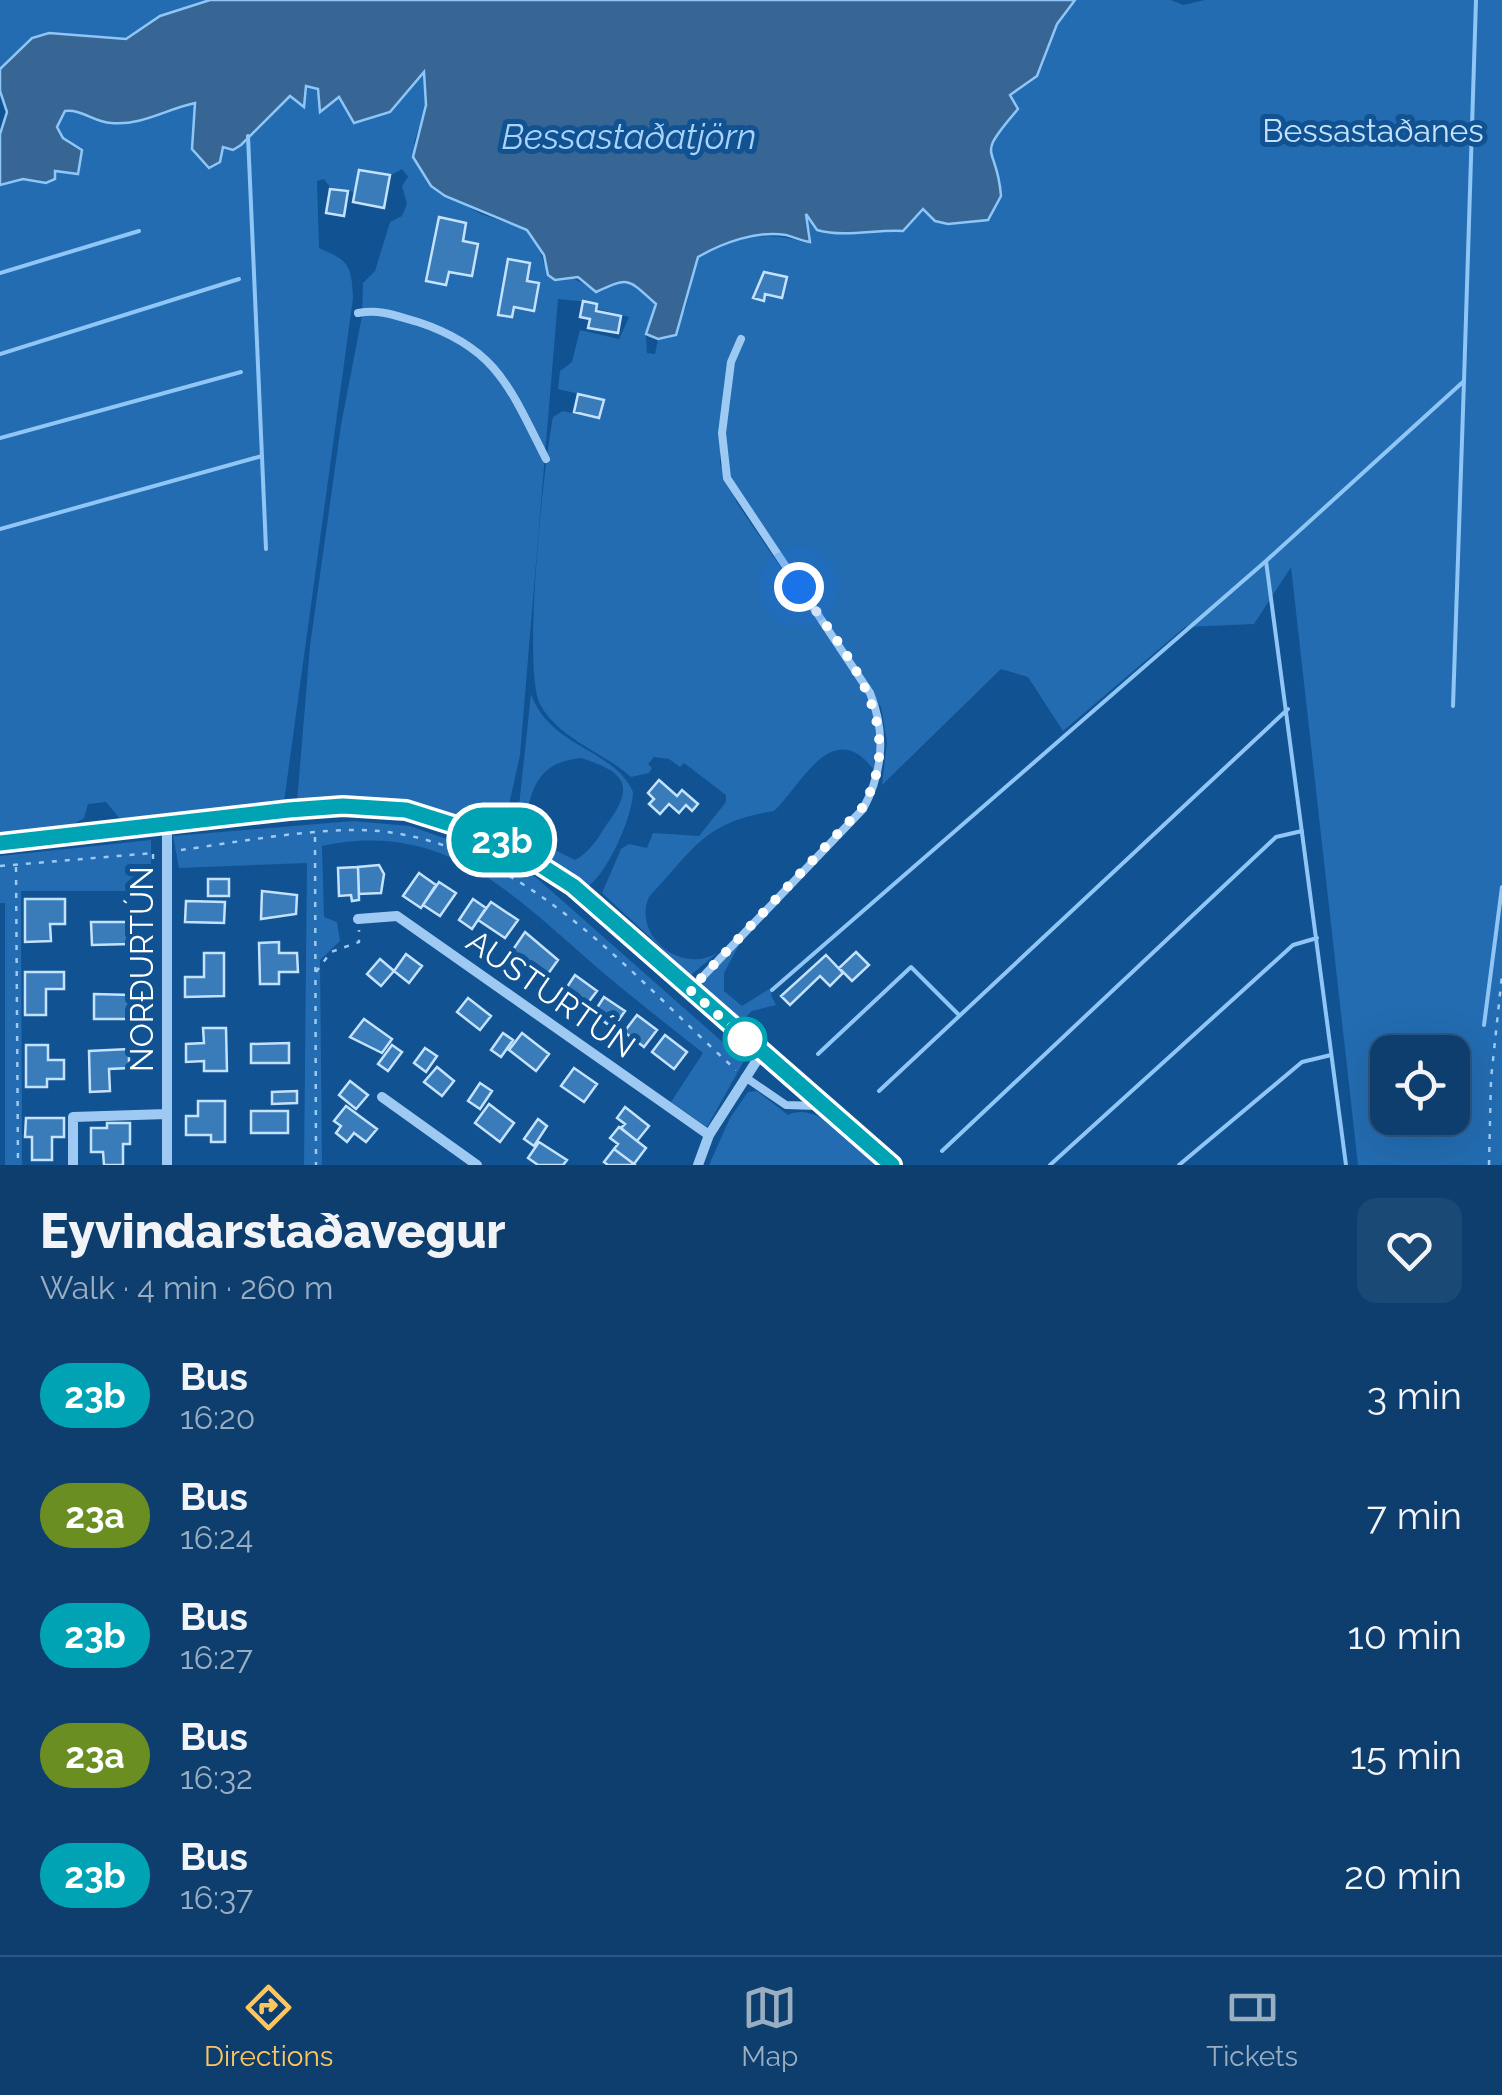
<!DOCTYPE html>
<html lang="en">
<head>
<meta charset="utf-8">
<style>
	:root { --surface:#0d3e6e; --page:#1b4976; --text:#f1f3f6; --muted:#9aaec2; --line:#2d5781; --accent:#ffc65f }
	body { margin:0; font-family:Raleway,sans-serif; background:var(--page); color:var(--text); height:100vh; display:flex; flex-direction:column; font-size:38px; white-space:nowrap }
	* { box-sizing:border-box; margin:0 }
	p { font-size:32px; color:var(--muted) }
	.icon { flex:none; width:55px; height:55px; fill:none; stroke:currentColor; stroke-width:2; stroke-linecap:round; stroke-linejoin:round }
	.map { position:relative; height:1165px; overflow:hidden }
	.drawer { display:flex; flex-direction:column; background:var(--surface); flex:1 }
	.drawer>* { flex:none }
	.badge { padding:0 20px; border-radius:32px; font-size:35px; line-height:65px }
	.fabs { position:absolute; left:1370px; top:1035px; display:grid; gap:20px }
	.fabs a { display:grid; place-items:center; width:100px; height:100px; border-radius:20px; background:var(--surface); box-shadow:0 10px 40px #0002,0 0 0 2px var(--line); font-size:50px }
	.you { position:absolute; width:50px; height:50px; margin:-25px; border:8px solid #fff; border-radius:50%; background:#1a73e8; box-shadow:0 0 0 15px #1a73e833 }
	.map>.badge { position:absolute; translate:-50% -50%; box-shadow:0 0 0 5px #fff }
	.round { display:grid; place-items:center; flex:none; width:105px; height:105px; border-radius:20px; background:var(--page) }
	.head { display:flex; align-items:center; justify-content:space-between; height:170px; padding:0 40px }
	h1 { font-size:48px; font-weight:800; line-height:75px }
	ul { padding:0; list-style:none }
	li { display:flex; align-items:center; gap:30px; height:120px; padding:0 40px }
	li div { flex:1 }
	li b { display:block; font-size:38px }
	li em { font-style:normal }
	li .badge { min-width:110px; font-weight:700; text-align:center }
	.tab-bar { display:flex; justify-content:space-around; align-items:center; height:140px; border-top:2px solid var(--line); background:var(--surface); font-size:28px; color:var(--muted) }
	.tab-bar a { display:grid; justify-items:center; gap:5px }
	.tab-bar .selected { color:var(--accent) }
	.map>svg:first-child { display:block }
	.green { fill:#236cb1; fill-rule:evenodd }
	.water { fill:#376695; stroke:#8fc6f6; stroke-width:2.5 }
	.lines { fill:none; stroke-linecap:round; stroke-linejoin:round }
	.stream { stroke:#8fc6f6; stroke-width:4 }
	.building { fill:#3a7cba; stroke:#c5e2fd; stroke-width:2.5 }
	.path { stroke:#9dc9f3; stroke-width:2.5; stroke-dasharray:5 8; stroke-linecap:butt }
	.service { stroke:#9dc9f3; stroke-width:8 }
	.minor { stroke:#9dc9f3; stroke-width:10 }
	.tertiary { stroke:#9dc9f3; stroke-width:18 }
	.line-casing { stroke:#fff; stroke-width:22 }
	.line { stroke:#00a3b4; stroke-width:15 }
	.walk { stroke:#fff; stroke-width:10; stroke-dasharray:0 18 }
	.stop-dot { fill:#fff; stroke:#00a3b4; stroke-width:5 }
	.labels { text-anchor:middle; stroke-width:10; stroke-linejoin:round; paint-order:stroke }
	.park-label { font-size:32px; fill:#c5e2fd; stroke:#115292 }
	.street-label { font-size:32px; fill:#fff; stroke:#115292 }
	.water-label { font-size:35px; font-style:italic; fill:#a9d3fa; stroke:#115292 }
</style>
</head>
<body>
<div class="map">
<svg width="1502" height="1165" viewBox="0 0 1502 1165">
	<rect width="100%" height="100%" fill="#115292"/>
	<path class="green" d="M0,0H210L160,16L126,39L68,34L32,38L0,69Z
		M1075,0H1171L1183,5L1205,0H1502V1165H1358L1291,567L1254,624L1185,627L1063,731L1028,677L1001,669L882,785L887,742L881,707L730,478L720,429V464L737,503L872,702L878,732L874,770C832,715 801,786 774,811C703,823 696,847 649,897C632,935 681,975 717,953L691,975L602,893L621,849L629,844L647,848L653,833L699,836L726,802V795L684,763L680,767L669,759L654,757L648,764L652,768L649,773L631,777C603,752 561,740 541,706C521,674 544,463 553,417L563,411L599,419L604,400L558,389L560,371L572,362L580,330L619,339L629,317L598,309V303L558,299L520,755L506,819L490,829L297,802L310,646L341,425L362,316L363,283L375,271L390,222L402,216L407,204L402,186L408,177L402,169L391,175L359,169L354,192L330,187L324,179L317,181L319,248C346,260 352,262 353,298L284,802L126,826L106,802L88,804L84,818L54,835L0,840V185L23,179L46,183L63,138L57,127L65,111C82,109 94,122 111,123C142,126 166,109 195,103L192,149L203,160L219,162L223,147L268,118L291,96L303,106L305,86L319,88L321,112L339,97L347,113L361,122L390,112L425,72L426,105L414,143L431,186L481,214L527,230L537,241L544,264L600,292L614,280L630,281L656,304L646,334L647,353L655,354L658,339L670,338L686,307L698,257C731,238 769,229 806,243L810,232L806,214L823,233L842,234L872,228L886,232L909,226L924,209L935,221L948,224L988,219L1000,187L989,155L992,139L1010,96L1041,70L1057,24ZM1388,1052H1452V1118H1388Z
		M531,694C550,748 615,749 633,792C633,816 606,878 585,888L521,843L516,834ZM581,758C625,772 636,785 607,824C598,838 590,852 575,860L539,842L525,821C532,785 540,762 581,758Z
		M353,821L410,826L523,866L744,1061L707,1127L671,1102L703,1053C663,1021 622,990 584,956C504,886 438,821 322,846L324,917L337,922L340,941L320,960L322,1165H304L307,863L179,868L173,836Z
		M151,840V891H21L22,1165H5V903H0V856Z
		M741,941L724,973V991L742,1006L774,986L771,995L776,1005L752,1011L741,1021L701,984Z
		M757,1091L788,1115C819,1100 857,1147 879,1165H709L730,1118L748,1092Z"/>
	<path class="water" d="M210,0H1075L1057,24L1037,76L1010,95L1018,109C973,161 997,142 1001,196L988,220L948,224L935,221L923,209L903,231C876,229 846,238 817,230L806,214L810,242C801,241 794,237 786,235C757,230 722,243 698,257L676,335L658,339L646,334L656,304C628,279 630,276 596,292L578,277L555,280L548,275L544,255L527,230L445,196L431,186L413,157L426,105L424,72L390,112L354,123L339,97L320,112L318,89L306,86L304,107L290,96L241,145L233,150L223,147L220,162L209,168L192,149L195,103C166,109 142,126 111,123C94,122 82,109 65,111L57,127L63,138L82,150L78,174L55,171V179L46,183L23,179L0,185V134L7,112L0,91V69L32,38L49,33L126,39L160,16Z"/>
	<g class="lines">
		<path class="stream" d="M248,136L266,549
			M0,273L139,231
			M0,354L239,279
			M0,438L241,372
			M0,529L262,456
			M1453,706L1464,381
			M772,990L1266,561
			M1484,1025L1502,887
			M818,1054L911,967L959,1015
			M879,1091L1288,709
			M942,1151L1276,837L1302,831
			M1050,1165L1293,945L1317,938
			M1179,1165L1302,1062L1331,1055
			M1346,1165L1266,561L1464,381L1476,0"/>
	</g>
	<path class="building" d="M359,170L390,175L384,208L353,202Z
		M330,189L348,191L344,216L326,213Z
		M439,217L466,223L463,241L478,244L472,276L449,272L446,285L426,281Z
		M508,259L530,263L527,281L539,283L534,311L514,307L512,317L498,315Z
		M764,272L787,277L782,298L765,294L764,301L753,298Z
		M583,301L597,304L596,311L621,316L618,333L588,328L590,319L580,317Z
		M578,394L604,400L599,418L574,412Z
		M659,780L677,796L682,790L698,804L692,811L686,805L679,813L669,804L660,814L649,804L654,799L648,793Z
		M379,865L384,874L381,893L359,894L358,867Z
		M358,867L359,900L352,901L351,895L339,896L338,868Z
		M419,873L436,885L421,908L403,896Z
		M208,879H229V896H208Z
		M439,882L456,893L440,916L423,905Z
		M262,891L297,895L296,914L261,919Z
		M25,899H65V924H50L51,941L25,942Z
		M473,899L486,908L472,929L459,920Z
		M186,901L225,902L224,923L185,922Z
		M491,902L518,920L505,938L478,920Z
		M91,922H128L129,944L92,945Z
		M525,932L558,960L545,978L508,957Z
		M279,942V953H297L298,972H279V984H260L259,943Z
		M856,952L869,965L852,981L839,968Z
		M204,953H224V996L185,997V977H204Z
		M406,954L422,966L409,983L394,971Z
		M826,955L843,973L830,986L820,976L790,1005L781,996Z
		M380,959L394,971L381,986L367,974Z
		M25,972H64V989H46V1015H25Z
		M575,975L597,991L584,1008L563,993Z
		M94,994L131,995V1019H94Z
		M604,997L625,1011L613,1028L593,1014Z
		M468,998L491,1016L480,1030L457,1012Z
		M637,1015L657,1030L644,1047L624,1032Z
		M364,1019L392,1039L382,1053L350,1037Z
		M203,1028H226L227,1071H204V1061L186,1062V1044L204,1043Z
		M503,1033L513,1040L501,1057L491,1050Z
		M522,1033L549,1054L536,1071L509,1050Z
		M665,1035L687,1052L674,1069L652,1052Z
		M289,1043V1063H251V1044Z
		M26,1045H48V1060H64V1079H47V1087H26Z
		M392,1045L402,1052L388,1071L378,1064Z
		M425,1048L437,1056L426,1072L414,1063Z
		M129,1049V1068L109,1069L110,1091L90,1092L89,1051Z
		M437,1067L454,1081L442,1096L424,1082Z
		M574,1068L597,1084L584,1102L561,1086Z
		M350,1081L368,1095L356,1109L339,1095Z
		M480,1083L492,1091L480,1109L468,1101Z
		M297,1091V1103L272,1104V1092Z
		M198,1101H225V1142H211V1135H186V1116H198Z
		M489,1104L514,1123L500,1142L475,1123Z
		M346,1106L377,1129L366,1142L354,1133L347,1142L336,1133L341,1126L334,1121Z
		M625,1107L649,1126L637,1141L621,1128L625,1124L617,1118Z
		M251,1111H288V1133H251Z
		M26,1118H64V1137H52V1160H32V1137H25Z
		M538,1119L547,1126L534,1146L524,1139Z
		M107,1123H130V1144H123V1165H104L103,1152H91V1128H107Z
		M619,1127L646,1148L634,1164L614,1149L618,1144L610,1138Z
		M539,1142L567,1160L563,1165H538L528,1158Z
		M614,1149L634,1164L635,1165H608L604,1162Z"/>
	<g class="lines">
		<path class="path" d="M315,837L316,1165
			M181,850C239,842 322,826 379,831C527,846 633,977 736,1070
			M153,854V871
			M0,866L153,853
			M16,867L18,1165
			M316,972L331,952L359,942V930
			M1489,1165L1491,1079L1502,975"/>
		<path class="service" d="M358,313C381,309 396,316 418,322C497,348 510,388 546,459
			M690,990L863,809C883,772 886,732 870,693L727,478L722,433L731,362L741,339
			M745,1077L786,1105L817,1106"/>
		<path class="minor" d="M358,919L397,916L709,1135
			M382,1097L477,1165
			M73,1165V1117L167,1114
			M167,1165V825
			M698,1165L709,1135L761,1054"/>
		<path class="tertiary" d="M0,843L289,810L343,806L406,810L501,840L573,886L892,1165"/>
	</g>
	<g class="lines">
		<g class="line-casing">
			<path id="line" d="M0,843L289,810L343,806L406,810L501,840L573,886L892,1165"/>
		</g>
		<use href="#line" class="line"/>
		<path class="walk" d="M745,1039L690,990L862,808C911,724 846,655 799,587"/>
	</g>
	<circle class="stop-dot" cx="745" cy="1039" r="20"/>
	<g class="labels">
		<g class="park-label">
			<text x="1373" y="142">Bessastaðanes</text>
		</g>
		<g class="street-label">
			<text transform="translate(142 969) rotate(-90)" y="11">NORÐURTÚN</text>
			<text transform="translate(551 994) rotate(35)" y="11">AUSTURTÚN</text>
		</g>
		<g class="water-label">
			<text x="629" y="149">Bessastaðatjörn</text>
		</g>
	</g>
</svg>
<div class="fabs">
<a><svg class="icon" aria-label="locate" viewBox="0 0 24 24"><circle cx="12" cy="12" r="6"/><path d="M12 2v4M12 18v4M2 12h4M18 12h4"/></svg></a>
</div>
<div class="you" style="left:799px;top:587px"></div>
<b class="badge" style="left:502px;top:840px;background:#00a3b4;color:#fff">23b</b>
</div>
<section class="drawer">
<div class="head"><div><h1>Eyvindarstaðavegur</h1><p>Walk · 4 min · 260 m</p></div><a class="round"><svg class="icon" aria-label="heart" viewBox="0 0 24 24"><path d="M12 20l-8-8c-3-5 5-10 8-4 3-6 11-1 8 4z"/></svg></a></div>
<ul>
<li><span class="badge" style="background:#00a3b4;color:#fff">23b</span><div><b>Bus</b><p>16:20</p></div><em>3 min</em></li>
<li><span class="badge" style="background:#6b8e23;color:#fff">23a</span><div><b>Bus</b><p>16:24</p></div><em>7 min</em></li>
<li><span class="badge" style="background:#00a3b4;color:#fff">23b</span><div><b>Bus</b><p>16:27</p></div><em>10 min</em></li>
<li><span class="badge" style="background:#6b8e23;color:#fff">23a</span><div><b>Bus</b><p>16:32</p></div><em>15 min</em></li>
<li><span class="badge" style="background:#00a3b4;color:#fff">23b</span><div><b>Bus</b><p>16:37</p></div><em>20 min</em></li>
</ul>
</section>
<nav class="tab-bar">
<a class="selected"><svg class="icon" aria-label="directions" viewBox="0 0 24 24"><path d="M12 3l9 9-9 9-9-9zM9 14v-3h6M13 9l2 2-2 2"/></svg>Directions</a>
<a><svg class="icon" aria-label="map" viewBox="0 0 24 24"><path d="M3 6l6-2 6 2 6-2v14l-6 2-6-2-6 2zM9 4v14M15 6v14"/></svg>Map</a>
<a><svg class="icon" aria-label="tickets" viewBox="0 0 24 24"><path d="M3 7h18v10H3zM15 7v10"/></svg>Tickets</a>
</nav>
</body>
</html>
